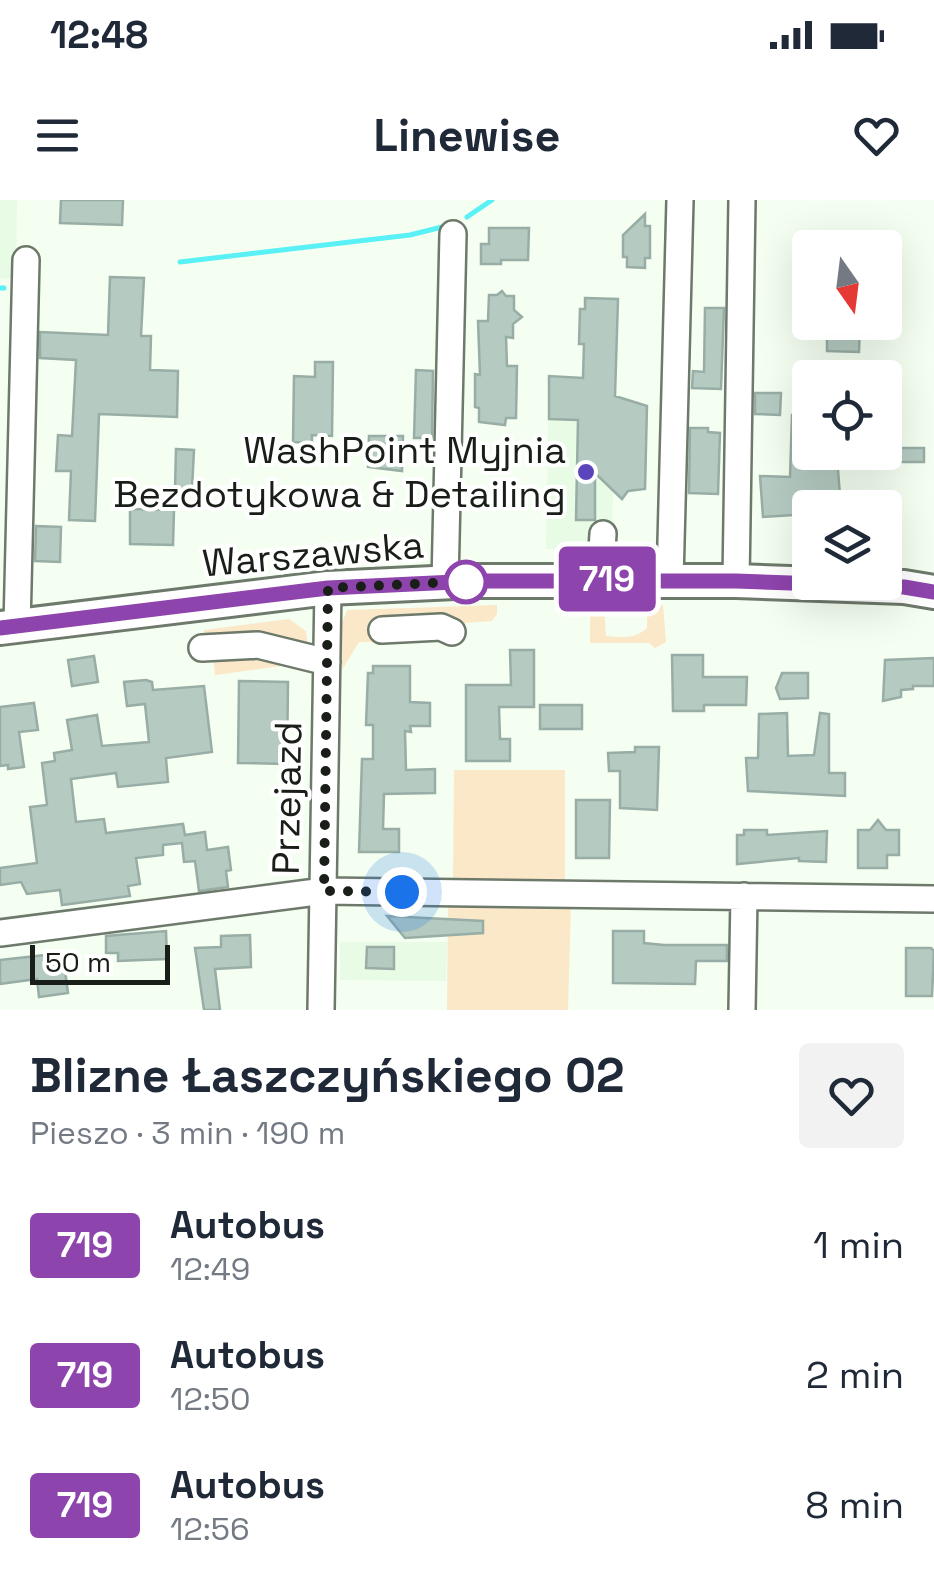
<!DOCTYPE html>
<html lang="pl">
<head>
<meta charset="utf-8">
<style>
	:root { --surface:#fff; --page:#f2f2f3; --text:#1f2937; --muted:#747a83 }
	body { margin:0; font-family:"Space Grotesk",sans-serif; background:var(--page); color:var(--text); height:100vh; display:flex; flex-direction:column; font-size:38px; white-space:nowrap }
	* { box-sizing:border-box; margin:0 }
	p { font-size:32px; color:var(--muted) }
	.icon { flex:none; width:55px; height:55px; fill:none; stroke:currentColor; stroke-width:2; stroke-linecap:round; stroke-linejoin:round }
	.map { position:relative; height:810px; overflow:hidden }
	.panel { display:flex; flex-direction:column; background:var(--surface); flex:1 }
	.panel>* { flex:none }
	.badge { padding:0 20px; border-radius:8px; font-size:35px; line-height:65px }
	.needle { width:65px; rotate:166deg }
	.controls { position:absolute; left:792px; top:30px; display:grid; gap:20px }
	.controls a { display:grid; place-items:center; width:110px; height:110px; border-radius:10px; background:var(--surface); box-shadow:0 10px 40px #0002; font-size:50px }
	.scale { position:absolute; left:30px; bottom:25px; width:140px; box-sizing:border-box; padding-left:10px; border:5px solid #191e18; border-top:0; font-size:28px; line-height:35px; white-space:nowrap; color:#191e18; -webkit-text-stroke:8px #fff; paint-order:stroke }
	.you { position:absolute; width:50px; height:50px; margin:-25px; border:8px solid #fff; border-radius:50%; background:#1a73e8; box-shadow:0 0 0 15px #1a73e833 }
	.map>.badge { position:absolute; translate:-50% -50%; box-shadow:0 0 0 5px #fff }
	.round { display:grid; place-items:center; flex:none; width:105px; height:105px; border-radius:10px; background:var(--page) }
	.head { display:flex; align-items:center; justify-content:space-between; height:170px; padding:0 30px }
	h1 { font-size:48px; font-weight:600; line-height:75px }
	ul { padding:0; list-style:none }
	li { display:flex; align-items:center; gap:30px; height:130px; padding:0 30px }
	li div { flex:1 }
	li b { display:block; font-size:38px }
	li em { font-style:normal }
	li .badge { min-width:110px; font-weight:700; text-align:center }
	.status { display:flex; justify-content:space-between; align-items:center; height:70px; padding:0 50px; background:var(--surface); direction:ltr }
	.status svg { height:28px; fill:currentColor }
	header { display:flex; justify-content:space-between; align-items:center; height:130px; padding:0 30px; background:var(--surface); font-size:45px; font-weight:600 }
	.map>svg:first-child { display:block }
	.built { fill:#e8fbe4 }
	.green { fill:#fae8c9 }
	.lines { fill:none; stroke-linecap:round; stroke-linejoin:round }
	.stream { stroke:#59f0f6; stroke-width:5 }
	.building { fill:#b5cbc2; stroke:#98ada5; stroke-width:2.5 }
	.minor-casing { stroke:#6d796a; stroke-width:30 }
	.major-casing { stroke:#6d796a; stroke-width:38 }
	.minor { stroke:#fff; stroke-width:25 }
	.major { stroke:#fff; stroke-width:32 }
	.line-casing { stroke:#fff; stroke-width:22 }
	.line { stroke:#8e44ad; stroke-width:15 }
	.walk { stroke:#191e18; stroke-width:10; stroke-dasharray:0 18 }
	.poi-dot { fill:#5c44bc; stroke:#fff; stroke-width:4 }
	.stop-dot { fill:#fff; stroke:#8e44ad; stroke-width:5 }
	.labels { text-anchor:middle; stroke-width:8; stroke-linejoin:round; paint-order:stroke }
	.poi-label { font-size:38px; fill:#191e18; stroke:#fff; text-anchor:end }
	.street-label { font-size:38px; fill:#191e18; stroke:#fff }
</style>
</head>
<body>
<div class="status"><b>12:48</b><svg viewBox="0 0 49 12"><path d="M0 12V9h3v3zM5 12V6h3v6zM10 12V3h3v9zM15 12V0h3v12zM26 1h20v11H26zM47 4h2v5h-2z"/></svg></div>
<header><svg class="icon" aria-label="menu" viewBox="0 0 24 24"><path d="M4 6h16M4 12h16M4 18h16"/></svg>Linewise<svg class="icon" aria-label="heart" viewBox="0 0 24 24"><path d="M12 20l-8-8c-3-5 5-10 8-4 3-6 11-1 8 4z"/></svg></header>
<div class="map">
<svg width="934" height="810" viewBox="0 0 934 810">
	<rect width="100%" height="100%" fill="#f4fff1"/>
	<path class="built" d="M0,0H17L16,77L0,79Z
		M549,176L615,180L612,349H546Z
		M340,742H447L446,781L340,780Z"/>
	<path class="green" d="M497,405V414L492,421L452,424V442H359L342,470L341,425L347,410Z
		M582,405H604L606,436C621,437 634,440 647,428V412L658,405H663L666,442L655,448L649,443H590V415Z
		M289,419L306,431L310,462L215,475L213,456H208L204,430Z
		M454,570H565V683L453,682Z
		M448,703L571,704L568,810H447Z"/>
	<g class="lines">
		<path class="stream" d="M467,17L492,0
			M180,62L410,35L446,26
			M0,88H4"/>
	</g>
	<path class="building" d="M61,0H123L122,25L60,23Z
		M645,14V26H650V58H645V68L627,67V57H623V35Z
		M489,28H529L528,60H501V64H481V44H489Z
		M110,77L144,78L141,136H151L150,170L178,171L177,217L99,214L95,321L69,320L71,271H56L58,235L72,236L76,160L40,158V132L108,135Z
		M502,91L506,96H514V110L522,117L513,124V138L506,137L507,166H517L516,218H506L505,225L479,222V208L475,207V174L480,175L478,121H488L489,95H497Z
		M585,98L618,99L615,196L647,206L645,289L628,291L622,299L595,273V320H576L578,220L549,219V176L583,178L584,144H579L580,109H585Z
		M705,108H724L721,189L692,188L693,171L704,172Z
		M842,122H860L859,152L827,151V137H842Z
		M315,162H333L332,236L312,235V243L293,242L294,176L315,177Z
		M416,170L433,171L432,238H414Z
		M755,193H781L780,215L755,214Z
		M792,215H810V252H826V257H837L841,308H810V314L763,317L760,276L790,277Z
		M690,228H708V232L720,233L718,294L689,293Z
		M369,236H403L402,271L368,267Z
		M885,248H924V262H885Z
		M176,249L194,250L192,289L175,288Z
		M130,309L174,310L173,345L130,344Z
		M36,326L61,327L60,362L35,361Z
		M510,450H534V507H499L500,539H510V561H466V485H511Z
		M672,455H703V477H747L746,505H704V511H673Z
		M94,456L98,482L72,486L68,460Z
		M934,458V486H913V489L901,490V497L883,501L885,460Z
		M373,466H410V502L430,503V526H410L411,532L405,531L406,570L435,569V593L384,594L383,629H399V652H359L362,559H373V525H366L368,473H373Z
		M782,473H808V498L780,499L776,488Z
		M146,480L152,482L153,490L204,486L212,552L166,558L168,582L118,587L116,573L71,579L76,622L104,619L106,633L183,624L185,635L205,632L207,650L228,647L231,670L226,671L228,687L199,691L195,661L184,662L182,643L163,645V655L136,658L140,684L128,686L130,696L62,705L60,690L27,694L21,682L0,685V668L37,663L30,607L47,605L42,563L55,561L54,553L72,550L67,520L97,515L102,546L149,542L145,504L127,506L124,482Z
		M239,481L288,482L287,564L238,563Z
		M34,503L38,530L19,532L24,567L8,569V565L0,566V507Z
		M540,505H582V529H540Z
		M787,513L788,556L814,555L820,513L829,514V573H845V596L748,591L746,558H758L759,514Z
		M635,547H659L657,610L620,608V571H609L608,553L635,552Z
		M576,600H610L609,658H576Z
		M878,620L886,630H899V655H887V668H858V630H870Z
		M744,630H767V635L827,631L826,662L799,661V658L737,664V635H744Z
		M387,716L483,721V733L405,738Z
		M166,731L167,759L118,761V753H106V736Z
		M613,731H644V743L664,745H727V761H696L695,784L613,783Z
		M250,735L251,767L215,769L220,810H204L195,748L221,747V736Z
		M367,747H394V769L366,768Z
		M906,748H931L934,751L932,796H906Z
		M46,755L47,765L64,763L68,793L39,797L37,779L0,784V760Z"/>
	<g class="lines">
		<g class="minor-casing">
			<path id="minor" d="M600,380L603,334
				M670,380L680,0
				M736,381L742,0
				M445,383L453,34
				M17,426L26,60
				M382,430L441,427L452,432
				M202,448L258,445L327,462
				M0,733L324,691L934,699
				M321,810L328,388
				M742,810L744,696"/>
		</g>
		<g class="major-casing">
			<path id="major" d="M0,428L328,388L476,381H736L904,387L934,392"/>
		</g>
		<use href="#minor" class="minor"/>
		<use href="#major" class="major"/>
	</g>
	<g class="lines">
		<g class="line-casing">
			<path id="line" d="M0,428L328,388L476,381H736L904,387L934,392"/>
		</g>
		<use href="#line" class="line"/>
		<path class="walk" d="M402,692L324,691L328,388L476,381L466,382"/>
	</g>
	<circle class="poi-dot" cx="586" cy="272" r="10"/>
	<circle class="stop-dot" cx="466" cy="382" r="20"/>
	<g class="labels">
		<g class="poi-label">
			<text x="566" y="263">WashPoint Myjnia<tspan x="566" dy="44">Bezdotykowa &amp; Detailing</tspan></text>
		</g>
		<g class="street-label">
			<text transform="translate(313 354) rotate(-5)" y="13">Warszawska</text>
			<text transform="translate(287 598) rotate(-89)" y="13">Przejazd</text>
		</g>
	</g>
</svg>
<div class="controls">
<a><svg class="needle" viewBox="-14 -14 28 28"><path d="M0-13l5 13h-10z" fill="#e53935"/><path d="M0 13l5-13h-10z" fill="#747a83"/></svg></a>
<a><svg class="icon" aria-label="locate" viewBox="0 0 24 24"><circle cx="12" cy="12" r="6"/><path d="M12 2v4M12 18v4M2 12h4M18 12h4"/></svg></a>
<a><svg class="icon" aria-label="layers" viewBox="0 0 24 24"><path d="M12 4l9 5-9 5-9-5zM3 14l9 5 9-5"/></svg></a>
</div>
<div class="scale">50 m</div>
<div class="you" style="left:402px;top:692px"></div>
<b class="badge" style="left:607px;top:379px;background:#8e44ad;color:#fff">719</b>
</div>
<section class="panel">
<div class="head"><div><h1>Blizne Łaszczyńskiego 02</h1><p>Pieszo · 3 min · 190 m</p></div><a class="round"><svg class="icon" aria-label="heart" viewBox="0 0 24 24"><path d="M12 20l-8-8c-3-5 5-10 8-4 3-6 11-1 8 4z"/></svg></a></div>
<ul>
<li><span class="badge" style="background:#8e44ad;color:#fff">719</span><div><b>Autobus</b><p>12:49</p></div><em>1 min</em></li>
<li><span class="badge" style="background:#8e44ad;color:#fff">719</span><div><b>Autobus</b><p>12:50</p></div><em>2 min</em></li>
<li><span class="badge" style="background:#8e44ad;color:#fff">719</span><div><b>Autobus</b><p>12:56</p></div><em>8 min</em></li>
</ul>
</section>
</body>
</html>
